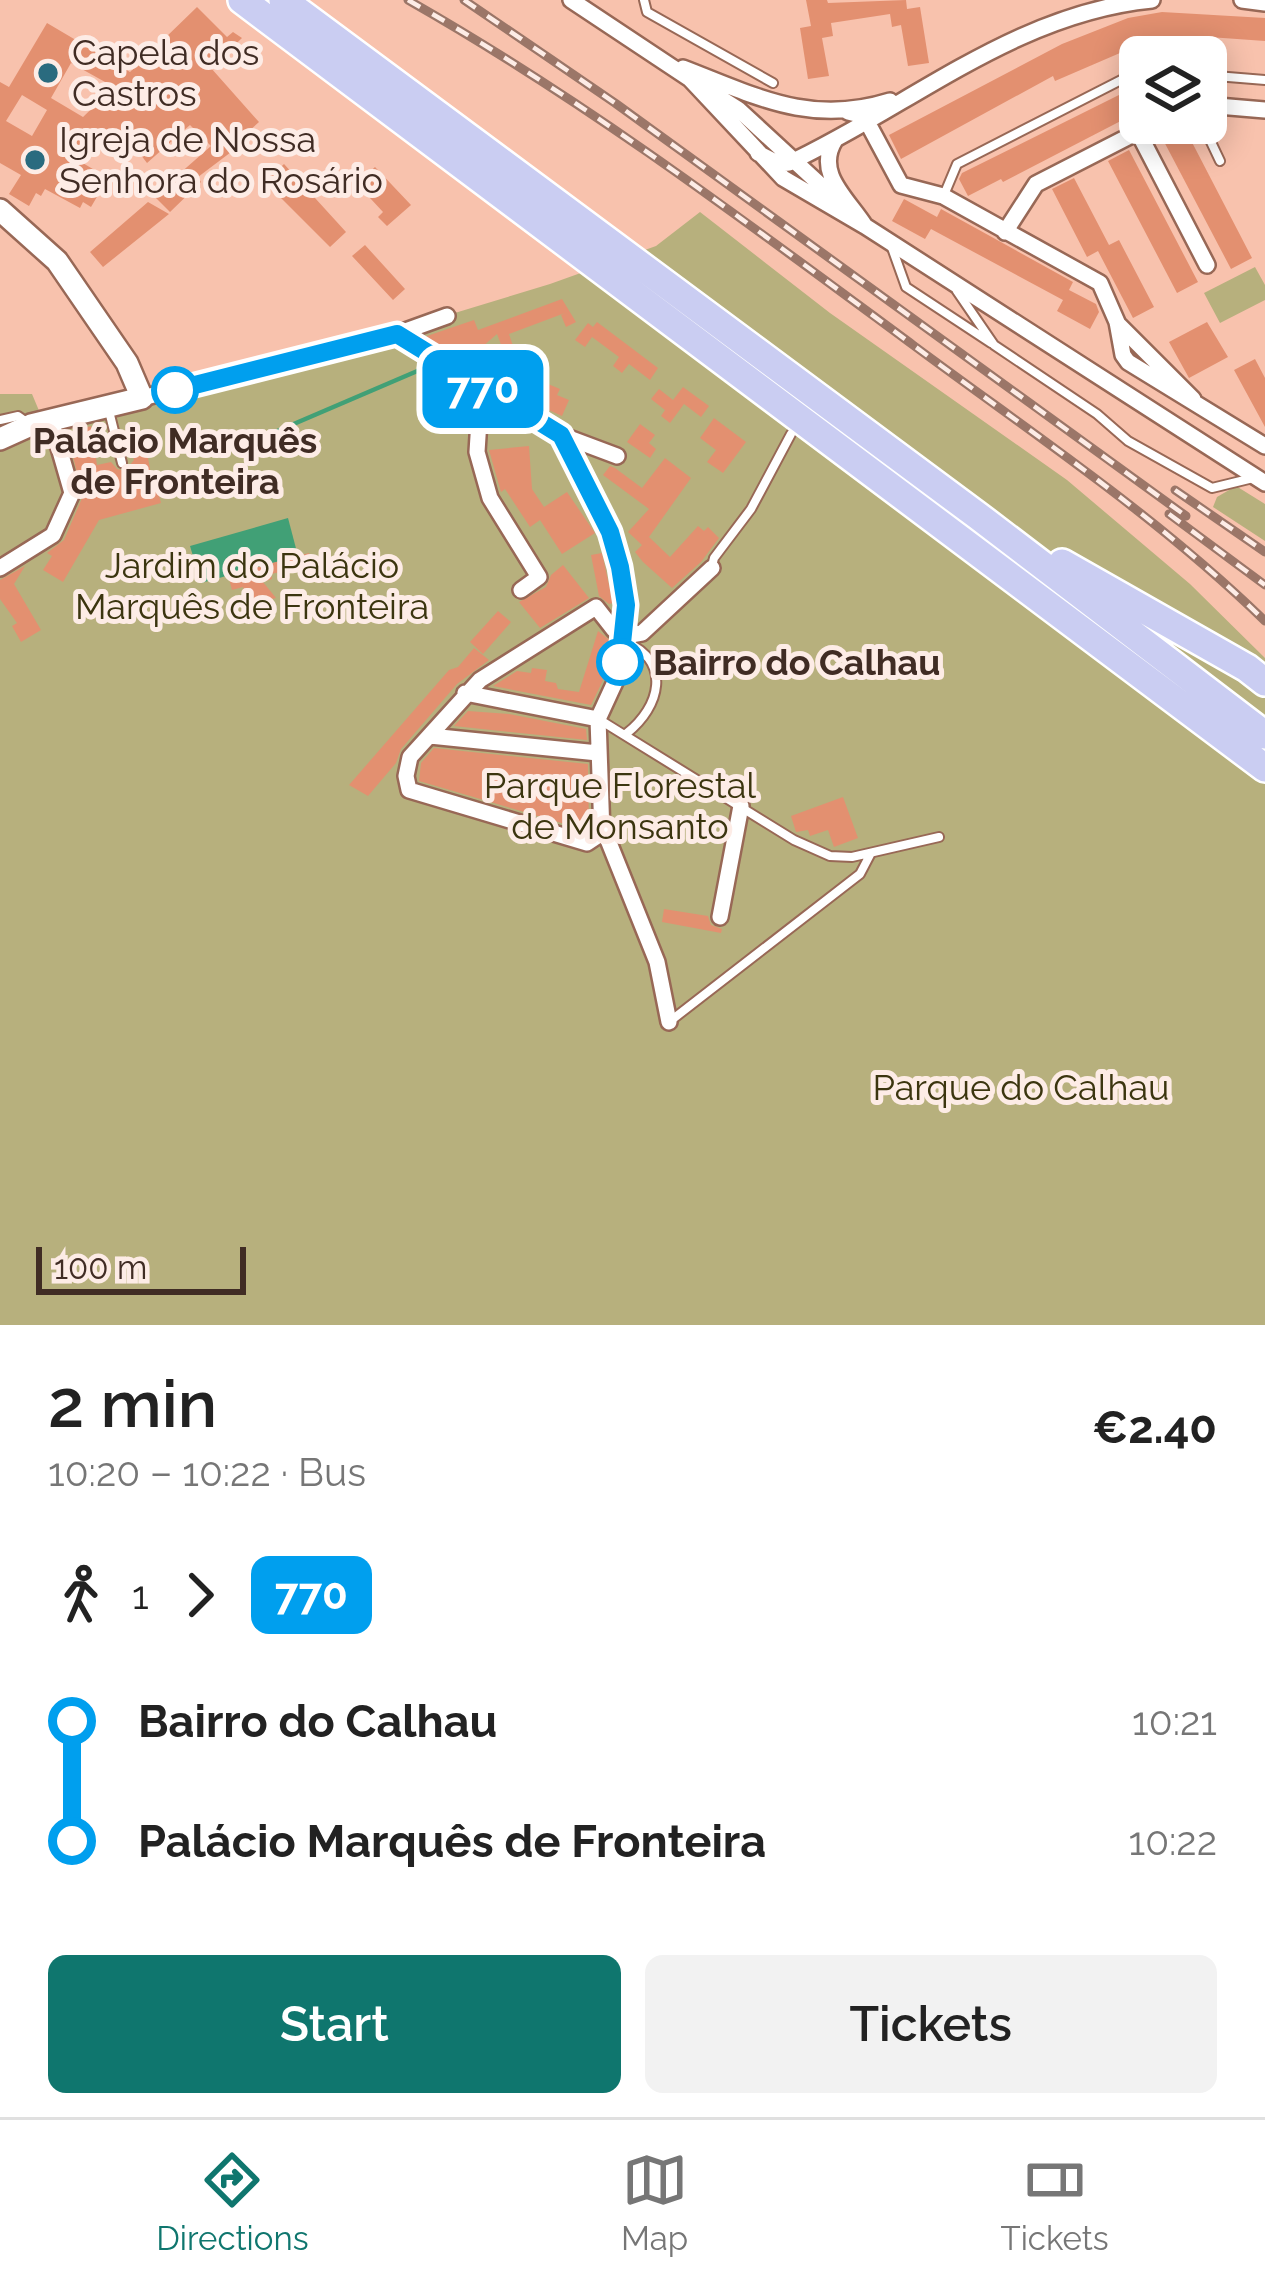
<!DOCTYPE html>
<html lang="en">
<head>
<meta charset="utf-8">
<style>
	:root { --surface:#fff; --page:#f2f2f2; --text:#222; --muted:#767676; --line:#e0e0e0; --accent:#0f766e }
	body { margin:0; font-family:Raleway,sans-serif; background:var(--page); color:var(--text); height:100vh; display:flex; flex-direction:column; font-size:45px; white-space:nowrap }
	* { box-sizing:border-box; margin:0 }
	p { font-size:39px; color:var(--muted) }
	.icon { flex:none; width:66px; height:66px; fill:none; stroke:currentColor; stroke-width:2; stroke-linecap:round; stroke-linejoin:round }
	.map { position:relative; height:1325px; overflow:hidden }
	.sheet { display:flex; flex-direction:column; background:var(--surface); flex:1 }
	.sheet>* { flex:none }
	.badge { padding:0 24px; border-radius:18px; font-size:42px; line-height:78px }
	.tools { position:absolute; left:1119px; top:36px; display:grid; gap:24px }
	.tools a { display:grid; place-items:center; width:108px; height:108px; border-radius:18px; background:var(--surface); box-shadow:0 6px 30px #0003; font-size:60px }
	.scale { position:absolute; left:36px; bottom:30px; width:210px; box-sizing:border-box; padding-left:12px; border:6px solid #402c24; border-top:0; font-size:33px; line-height:42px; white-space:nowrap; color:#402c24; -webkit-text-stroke:9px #fdece6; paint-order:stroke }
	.map>.badge { position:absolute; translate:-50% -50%; box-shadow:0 0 0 6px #fff }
	.legs { display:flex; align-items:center; gap:18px; height:132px; padding:0 48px; font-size:39px }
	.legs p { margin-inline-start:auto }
	.summary { display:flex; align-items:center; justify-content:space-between; height:204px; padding:0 48px }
	h1 { font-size:66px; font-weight:600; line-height:90px }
	.button { display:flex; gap:24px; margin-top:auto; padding:24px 48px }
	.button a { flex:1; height:138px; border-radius:18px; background:var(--accent); color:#fff; font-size:48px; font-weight:600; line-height:138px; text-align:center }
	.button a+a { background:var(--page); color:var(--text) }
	ul { padding:0 48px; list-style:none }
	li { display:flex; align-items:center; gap:42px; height:120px; font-size:45px }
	li i { display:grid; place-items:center; width:18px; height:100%; margin:0 15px; background:currentColor }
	li i::after { content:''; width:30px; height:30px; margin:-15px; border:9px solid; border-radius:50%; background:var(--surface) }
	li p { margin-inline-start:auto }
	li:first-child i { background:linear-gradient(#0000 50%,currentColor 0) }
	li:last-child i { background:linear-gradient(currentColor 50%,#0000 0) }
	.menu { display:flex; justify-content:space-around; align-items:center; height:168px; border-top:3px solid var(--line); background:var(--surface); font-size:33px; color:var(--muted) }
	.menu a { display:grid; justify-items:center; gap:6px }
	.menu .current { color:var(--accent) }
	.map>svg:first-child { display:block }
	.green { fill:#b7b07d }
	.water { fill:#41a076 }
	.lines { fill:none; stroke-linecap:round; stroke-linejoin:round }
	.stream { stroke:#41a076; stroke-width:4.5 }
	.building { fill:#e39070; fill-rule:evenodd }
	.lane-casing { stroke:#986856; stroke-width:12 }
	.street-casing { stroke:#986856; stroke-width:20 }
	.secondary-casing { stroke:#986856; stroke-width:26 }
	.highway-casing { stroke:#fff; stroke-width:32 }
	.lane { stroke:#fff; stroke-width:8 }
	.street { stroke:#fff; stroke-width:15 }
	.secondary { stroke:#fff; stroke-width:21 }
	.highway { stroke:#cacdf2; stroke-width:27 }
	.rail-casing { stroke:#9b7668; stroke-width:9 }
	.rail { stroke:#fdece6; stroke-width:4.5; stroke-dasharray:14; stroke-linecap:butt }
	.line-1-casing { stroke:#fff; stroke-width:27 }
	.line-1 { stroke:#009fee; stroke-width:18 }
	.poi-dot { fill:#2a6b7f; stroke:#fdece6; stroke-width:4.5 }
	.stop-1-dot { fill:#fff; stroke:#009fee; stroke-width:6 }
	.labels { text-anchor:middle; stroke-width:10; stroke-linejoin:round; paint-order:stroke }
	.poi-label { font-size:36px; fill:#402c24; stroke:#fdece6; text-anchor:start }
	.stop-label { font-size:36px; font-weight:bold; fill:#402c24; stroke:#fdece6 }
	.park-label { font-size:36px; fill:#3b350f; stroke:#fdece6 }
</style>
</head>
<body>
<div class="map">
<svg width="1265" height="1325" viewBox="0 0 1265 1325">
	<rect width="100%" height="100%" fill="#f8c2ad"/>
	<path class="green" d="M700,212L830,313L1067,480L1190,584L1265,658V1325H0V394H32L45,425L412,326L550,284L656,246Z
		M1255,267L1265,285V300L1220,323L1204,293Z
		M1236,486L1265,504V541L1213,507L1217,497Z"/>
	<path class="water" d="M288,518L298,556L201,583L190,546Z"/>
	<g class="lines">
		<path class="stream" d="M275,432L422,369"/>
	</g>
	<path class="building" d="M806,0H827L828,3L906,0L907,9L920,7L929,63L908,66L901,25L892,27L890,14L831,23L833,36L822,38L829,76L808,79L800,28L811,26Z
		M197,7L227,37L233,32L242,38L211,68L259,122L247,133L251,137L198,177L201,182L170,212L154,196L211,146L190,125L147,163L134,146L120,160L92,132L76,159L108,178L91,207L83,202L80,208L45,189L41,196L36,193L29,206L9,194L21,175L0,163V82L9,87L47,23L130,72ZM71,63L114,87L83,117L51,98ZM22,95L47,110L32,136L6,121Z
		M1162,12L1265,18V41L1209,37L1144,42V49L1138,52L1120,53L1055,81L1053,76L901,159L889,135L1062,44L1128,18Z
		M1129,90L1140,111L1003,182L1001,179L968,196L959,179L962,173Z
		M1177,123H1182L1252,258L1231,269L1160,134Z
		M1129,150L1198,282L1177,293L1108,161Z
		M284,164L346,232L330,247L265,182Z
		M375,167L411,205L387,226L378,217L383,212L357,184Z
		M1074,178L1109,245L1119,240L1154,307L1133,318L1098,251L1087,257L1052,189Z
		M904,199L937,217L941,209L1073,282L1069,290L1096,304L1099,312L1090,329L1057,311L1063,300L931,229L925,239L892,221Z
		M148,202L169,214L103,267L90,252Z
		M365,245L405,289L393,300L352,256Z
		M562,299L576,322L566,327L561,315L565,313L509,334L513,346L503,350L497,334L474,354L490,365V377L424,337L474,320L478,330Z
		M597,322L658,368L650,380L629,364L622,373L613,366L619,357L592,337L585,347L575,340L588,323L593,327Z
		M1207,322L1228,357L1189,378L1169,342Z
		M1255,359L1265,378V427L1234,370Z
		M529,376L560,389L557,395L569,400L562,416L542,407L545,400L523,390Z
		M683,387L709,406L701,417L684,404L670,423L661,416L665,410L651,399L659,389L673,400Z
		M714,418L746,442L723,473L707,462L716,450L700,438Z
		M640,424L655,435L649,443L656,449L650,458L627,442Z
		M91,426L97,465L111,462L117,469L125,471L134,460L133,456L147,452L154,492L158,491L161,503L99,520L63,582L43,570L52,556L47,553L64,540L83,496L67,433Z
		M529,446L532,489L544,507L567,492L595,533L562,554L540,520L530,527L505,489L501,492L489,450Z
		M665,458L691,478L649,537L670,557L698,526L704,531L708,527L719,538L701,562L672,588L643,562L635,552L642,545L628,532L649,509L603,475L610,466L615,468L642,488Z
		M309,553L312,565L271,574L272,579L263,582L276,598L248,605L243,587L232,590L228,575Z
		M602,553L613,603L609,604L599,596L591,555Z
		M563,565L589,598L540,628L519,602L546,587L551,575Z
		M25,566L14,584L41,630L21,642L12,626L17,623L0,599V580Z
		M498,611L511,622L483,654L470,642Z
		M598,631L612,642L604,678L591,705L493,686L517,671L531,673L532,668L547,670L545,681L556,683L558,689L579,692Z
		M474,648L489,660L457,684L401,749L396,763L368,796L349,785L449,670L458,667Z
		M468,711L509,714L586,729L587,740L454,726Z
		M434,748L588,764L589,827L585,830L419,781L421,763Z
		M843,797L858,838L834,847L828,830L810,836L808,830L796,832L791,816Z
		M664,909L708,916L711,925L722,929L721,933L662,922Z"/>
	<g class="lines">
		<g class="lane-casing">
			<path id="lane" d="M644,0L647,12L773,83
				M1206,82L1216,76L1265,80
				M1202,123L1220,161
				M944,195L957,164L1125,78
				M891,245L906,287L991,343
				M957,291L994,345L1097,414L1128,441L1212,488L1253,478
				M108,407L122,463
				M0,420L18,416L25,421
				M712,566L714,558L751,509L791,434
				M626,642C672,662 660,707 627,733
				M600,720L794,840L830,856L852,857L939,837
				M669,1022L860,874L871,853"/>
		</g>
		<g class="street-casing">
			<path id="street" d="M571,0L690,79L783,178L865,226
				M1242,0L1265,3
				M683,68C756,96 810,126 890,101
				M703,87L738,109L827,191L842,200
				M1206,105L1265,110
				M848,112L864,116L901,185L943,196L1100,283L1117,322L1123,355L1128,362L1265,446
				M1138,132L1207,265
				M835,140C814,173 848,199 865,226L1265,483
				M758,153L779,164L789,163C909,107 1015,13 1152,0
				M1005,232L1036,184L1155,123
				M1117,323L1193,399
				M397,334L561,435L617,456
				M481,389L477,452L490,498L539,577L521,590
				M142,398L397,334L447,316
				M561,435L610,532L626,605L625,641L615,682L598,719L602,833
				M0,568L53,535L72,493L51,420
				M625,636L642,633L712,568
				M465,693L598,719
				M430,736L598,753
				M602,833L587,843L409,790L406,776L410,757L480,680L596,607L614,630L625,631
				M602,833L608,840L657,962L669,1022
				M720,917L741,806"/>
		</g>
		<g class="secondary-casing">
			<path id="secondary" d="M0,210L57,261L127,363L142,398L31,425L0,439"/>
		</g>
		<g class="highway-casing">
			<path id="highway" d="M242,0L1265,768
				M283,0L978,516L1265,735
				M1062,563L1247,668L1265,682"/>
		</g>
		<use href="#lane" class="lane"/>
		<use href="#street" class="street"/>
		<use href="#secondary" class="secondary"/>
		<use href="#highway" class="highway"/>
		<g class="rail-casing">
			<path id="rail" d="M408,0C586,101 749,224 913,345C1033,434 1157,516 1265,621
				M464,0L615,103L1186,516
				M1175,490L1265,552
				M1169,514L1265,585"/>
		</g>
		<use href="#rail" class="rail"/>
	</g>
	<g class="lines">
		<g class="line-1-casing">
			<path id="line-1" d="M175,390L397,334L561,435L610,532L620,567L626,605L620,662"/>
		</g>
		<use href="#line-1" class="line-1"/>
	</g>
	<g class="poi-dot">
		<circle cx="48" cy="73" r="12"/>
		<circle cx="35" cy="160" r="12"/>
	</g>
	<g class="stop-1-dot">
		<circle cx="175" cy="390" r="21"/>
		<circle cx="620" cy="662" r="21"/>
	</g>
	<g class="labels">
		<g class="poi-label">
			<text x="72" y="65">Capela dos<tspan x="72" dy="41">Castros</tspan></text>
			<text x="59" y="152">Igreja de Nossa<tspan x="59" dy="41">Senhora do Rosário</tspan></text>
		</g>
		<g class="stop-label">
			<text x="175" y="453">Palácio Marquês<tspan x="175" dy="41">de Fronteira</tspan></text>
			<text x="653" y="675" text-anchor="start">Bairro do Calhau</text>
		</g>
		<g class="park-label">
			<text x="252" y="578">Jardim do Palácio<tspan x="252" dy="41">Marquês de Fronteira</tspan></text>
			<text x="620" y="798">Parque Florestal<tspan x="620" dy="41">de Monsanto</tspan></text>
			<text x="1021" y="1100">Parque do Calhau</text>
		</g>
	</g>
</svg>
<div class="tools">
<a><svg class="icon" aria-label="layers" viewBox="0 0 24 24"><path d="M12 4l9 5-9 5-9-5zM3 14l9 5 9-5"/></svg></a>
</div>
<div class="scale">100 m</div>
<b class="badge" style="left:483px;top:389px;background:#009fee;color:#fff">770</b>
</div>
<section class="sheet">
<div class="summary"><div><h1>2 min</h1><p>10:20 – 10:22 · Bus</p></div><b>€2.40</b></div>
<div class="legs"><svg class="icon" aria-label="walk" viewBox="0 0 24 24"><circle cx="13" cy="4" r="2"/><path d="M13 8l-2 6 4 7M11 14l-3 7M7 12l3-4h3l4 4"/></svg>1<svg class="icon" aria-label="forward" viewBox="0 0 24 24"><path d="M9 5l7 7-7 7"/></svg><b class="badge" style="background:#009fee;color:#fff">770</b></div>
<ul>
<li><i style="color:#009fee"></i><b>Bairro do Calhau</b><p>10:21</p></li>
<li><i style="color:#009fee"></i><b>Palácio Marquês de Fronteira</b><p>10:22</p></li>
</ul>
<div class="button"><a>Start</a><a>Tickets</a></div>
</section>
<nav class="menu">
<a class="current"><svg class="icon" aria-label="directions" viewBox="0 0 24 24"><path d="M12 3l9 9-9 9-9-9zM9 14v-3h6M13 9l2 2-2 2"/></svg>Directions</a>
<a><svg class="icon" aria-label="map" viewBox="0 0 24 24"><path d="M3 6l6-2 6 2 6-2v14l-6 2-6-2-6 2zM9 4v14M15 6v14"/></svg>Map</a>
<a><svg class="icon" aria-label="tickets" viewBox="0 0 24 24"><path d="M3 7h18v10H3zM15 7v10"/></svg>Tickets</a>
</nav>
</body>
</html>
